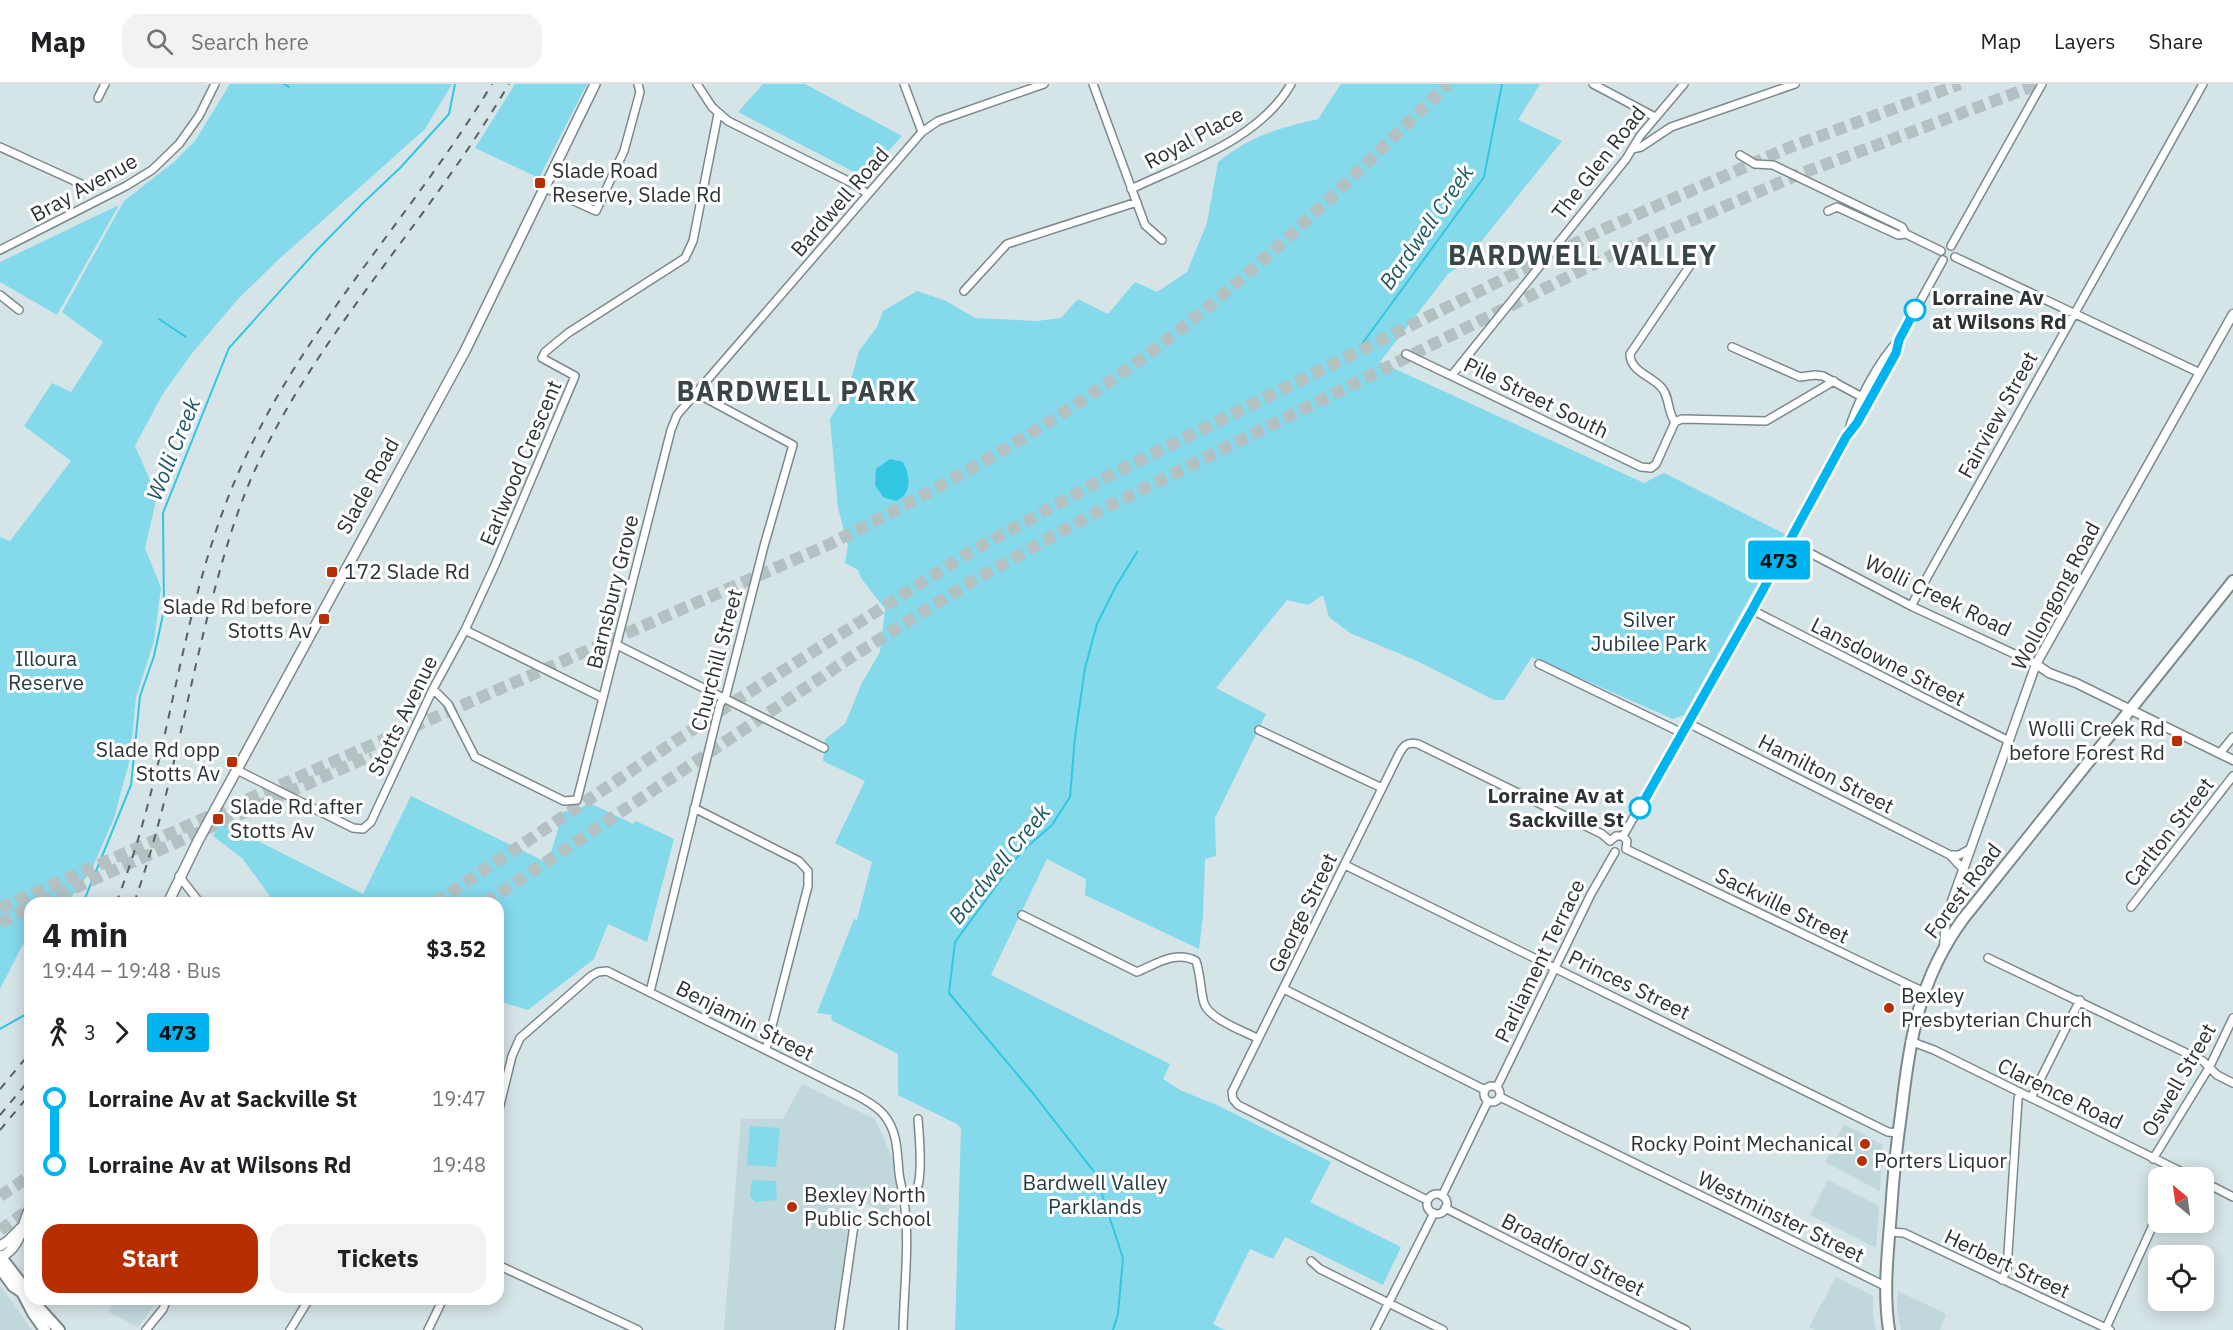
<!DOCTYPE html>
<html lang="en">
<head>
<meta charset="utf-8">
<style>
	:root { --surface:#fff; --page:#f2f2f2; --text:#202124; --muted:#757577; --line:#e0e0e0; --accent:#b72e00 }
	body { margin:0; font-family:"IBM Plex Sans",sans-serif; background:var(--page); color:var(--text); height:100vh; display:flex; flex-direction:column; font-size:22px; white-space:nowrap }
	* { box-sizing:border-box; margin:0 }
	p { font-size:20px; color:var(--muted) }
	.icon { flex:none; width:33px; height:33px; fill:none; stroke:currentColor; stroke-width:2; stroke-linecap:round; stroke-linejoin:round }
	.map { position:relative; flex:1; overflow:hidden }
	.sheet { position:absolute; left:24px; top:813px; width:480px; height:408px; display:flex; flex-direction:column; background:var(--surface); border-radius:18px; box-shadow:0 3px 15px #0003 }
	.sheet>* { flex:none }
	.badge { padding:0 12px; border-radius:4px; font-size:21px; line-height:39px }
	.needle { width:39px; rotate:331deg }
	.buttons { position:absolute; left:2148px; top:1083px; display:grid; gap:12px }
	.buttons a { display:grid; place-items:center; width:66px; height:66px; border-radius:12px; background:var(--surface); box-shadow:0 3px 15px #0003; font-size:30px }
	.map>.badge { position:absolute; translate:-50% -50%; box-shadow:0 0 0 3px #fff }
	.legs { display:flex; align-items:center; gap:9px; height:66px; padding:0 18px; font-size:20px }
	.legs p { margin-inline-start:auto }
	.summary { display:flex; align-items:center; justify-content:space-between; height:102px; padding:0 18px }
	h1 { font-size:33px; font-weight:700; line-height:45px }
	.action { display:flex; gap:12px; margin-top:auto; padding:12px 18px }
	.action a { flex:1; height:69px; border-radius:18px; background:var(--accent); color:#fff; font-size:24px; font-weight:700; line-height:69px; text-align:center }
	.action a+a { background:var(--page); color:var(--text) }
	ul { padding:0 18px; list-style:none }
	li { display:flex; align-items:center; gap:21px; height:66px; font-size:22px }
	li i { display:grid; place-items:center; width:9px; height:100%; margin:0 8px; background:currentColor }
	li i::after { content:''; width:15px; height:15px; margin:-8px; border:4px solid; border-radius:50%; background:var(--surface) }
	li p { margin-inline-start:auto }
	li:first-child i { background:linear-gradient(#0000 50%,currentColor 0) }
	li:last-child i { background:linear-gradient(currentColor 50%,#0000 0) }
	header { display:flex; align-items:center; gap:36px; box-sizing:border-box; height:84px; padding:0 30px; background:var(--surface); border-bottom:2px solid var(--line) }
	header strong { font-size:28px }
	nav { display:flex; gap:33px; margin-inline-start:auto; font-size:21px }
	.search { width:420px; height:54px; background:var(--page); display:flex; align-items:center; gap:15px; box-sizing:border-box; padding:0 21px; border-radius:18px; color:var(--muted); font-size:22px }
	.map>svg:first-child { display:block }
	.built { fill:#c0d7dc }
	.green { fill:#84d9eb }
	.water { fill:#31c7e2 }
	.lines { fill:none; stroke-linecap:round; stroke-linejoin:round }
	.stream { stroke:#31c7e2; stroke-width:2 }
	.motorway-tunnel { stroke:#b3c1c3; stroke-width:12; stroke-dasharray:12 6; stroke-linecap:butt }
	.minor-casing { stroke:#7b898d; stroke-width:10 }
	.tertiary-casing { stroke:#7b898d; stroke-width:11 }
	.secondary-casing { stroke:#7b898d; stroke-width:12 }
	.primary-casing { stroke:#7b898d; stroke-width:14 }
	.minor { stroke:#fff; stroke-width:7 }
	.tertiary { stroke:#fff; stroke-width:8 }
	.secondary { stroke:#fff; stroke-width:9 }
	.primary { stroke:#fff; stroke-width:10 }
	.rail { stroke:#586162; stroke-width:2; stroke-dasharray:8 8; stroke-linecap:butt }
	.line-1-casing { stroke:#fff; stroke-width:14 }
	.line-1 { stroke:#00b5ef; stroke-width:9 }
	.poi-dot { fill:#b72e00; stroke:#fff; stroke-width:2 }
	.stop-1-dot { fill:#fff; stroke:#00b5ef; stroke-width:3 }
	.labels { text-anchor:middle; stroke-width:6; stroke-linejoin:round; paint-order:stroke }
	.street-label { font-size:21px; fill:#2d3334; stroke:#fff }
	.poi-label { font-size:21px; fill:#2d3334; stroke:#fff; text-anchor:start }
	.stop-label { font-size:21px; font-weight:bold; fill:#2d3334; stroke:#fff; text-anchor:start }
	.park-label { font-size:21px; fill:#253d42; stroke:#fff }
	.water-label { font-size:22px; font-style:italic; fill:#1d5762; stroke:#fff }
	.district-label { font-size:27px; font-weight:bold; letter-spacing:1.5px; fill:#394649; stroke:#fff }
</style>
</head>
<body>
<header>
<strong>Map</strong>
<div class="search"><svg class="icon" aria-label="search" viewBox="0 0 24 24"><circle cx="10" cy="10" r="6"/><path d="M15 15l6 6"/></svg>Search here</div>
<nav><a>Map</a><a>Layers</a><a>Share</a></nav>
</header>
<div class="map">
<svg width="2233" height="1246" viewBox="0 0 2233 1246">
	<rect width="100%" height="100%" fill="#d5e4e7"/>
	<path class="built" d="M802,1000L875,1035L899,1088L894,1133L853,1113L834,1246H724L741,1035H783Z
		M1844,1040L1883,1061L1880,1107L1825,1078Z
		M1828,1096L1879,1122L1876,1164L1810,1131Z
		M1836,1193L1873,1212V1230L1876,1246H1815L1809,1243Z
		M0,1201L32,1246H0Z
		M1898,1207L1946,1230L1940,1246H1901L1897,1226Z
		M114,1215H159L138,1243L109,1228Z"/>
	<path class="green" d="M230,0H452L425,45L277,177L238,215L193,268L162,311L135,362L157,412L145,464L161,504L154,557L136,613L130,675L114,734L91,787L67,819H30V855L22,862L0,905V453L10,457L71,377L24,342L52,299L71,308L103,258L62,228L124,117L174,78L195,57Z
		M515,0H587L539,94L475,64Z
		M763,0H805L902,52L864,93L738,28Z
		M1341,0H1540L1518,36L1562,57L1464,179L1448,190L1380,278L1644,399L1664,389L1785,450L1684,631L1673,635L1532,573L1504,616H1494L1417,577L1350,549L1329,533L1323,511L1308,521L1287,516L1216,604L1266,630L1215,734L1216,772L1205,775L1203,832L1199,865L1085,811L1086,795L1047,775L991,891L1170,980L1163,995L1180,1006L1219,1022L1331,1078L1310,1118L1401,1163L1383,1201L1285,1153L1273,1175L1250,1165L1213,1240L1225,1246H955L961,1044L957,1040L898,1011V970L831,936L832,931L817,929L854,835L857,836L872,778L835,759L865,697L823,677L825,655L845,640L862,599L880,568L885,525L861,494L858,486L845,479L848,462L838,424L830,335L848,306L859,267L877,243L883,227L917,207L946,217L975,234L1037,237L1061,234L1078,215L1108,230L1135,198L1157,208L1187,188L1207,139L1218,78C1252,51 1277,45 1318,35Z
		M119,121L57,231L0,198V178Z
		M411,712L548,779L563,728L580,724L590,719L633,740L636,737L674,755L647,858L608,840L594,875L528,926L498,917V819H275L242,774L213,752L220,738L363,810Z
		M750,1042L780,1044L776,1083L747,1081Z
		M752,1096L776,1097L777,1116L755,1118L750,1112Z"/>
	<path class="water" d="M890,375L903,378C910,392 913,409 896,417L883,413L875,401L876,385Z"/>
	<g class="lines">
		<path class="stream" d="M284,0L289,3
			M159,235L186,253
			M1362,260L1484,93L1502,0
			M83,819L131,701L140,612L154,572L164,526L163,429L229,264L316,167L363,119L400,84L449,30L455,0
			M0,945L30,928
			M1113,1246L1118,1230L1123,1174L1095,1089L1032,1008L949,909L955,858L1021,768L1052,741L1070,713L1075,653L1085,584L1097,540L1116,502L1137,468"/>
		<path class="motorway-tunnel" d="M41,819L372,671
			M435,819L726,623L970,468L1105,394L1602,146L1788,64L1960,0
			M485,819L856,570L969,499L1089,432L1612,171L1800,90L2039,0
			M0,824L828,461C933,408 1034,352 1129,284C1245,201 1346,99 1448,0
			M0,839L30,824
			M0,1112L30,1092
			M0,1146L30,1125"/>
		<g class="minor-casing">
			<path id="minor" d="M697,0L712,23L728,37L858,102L867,110
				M904,0L922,48
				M1093,0L1145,141L1162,156
				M1593,0L1655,33
				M98,14L105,0
				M0,63L90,104
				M1632,65L1641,63L1671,43L1795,0
				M1740,71L1755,80L1773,81L1902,143L1906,150
				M545,104L596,127L624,67L640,8L638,0
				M1131,105C1186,79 1260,55 1291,0
				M1828,127L1837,123L1898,151L1906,150L1941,167
				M1951,162L2042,0
				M0,166L126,102L152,86L179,60L199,32L215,0
				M1955,173L2200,289
				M964,207L1007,160L1137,118
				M0,211L19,226
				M1732,263L1800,293L1815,291L1823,292L1862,313
				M1406,270L1641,383L1651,384L1656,380L1675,338C1667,328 1670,312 1661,303C1651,292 1630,287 1630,270L1693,177
				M1452,291L1626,75L1640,52L1684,0
				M1675,338L1682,335L1766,337L1834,297
				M1848,349C1855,321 1879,276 1899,256L1943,176
				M1789,458L1911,522L2036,580
				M1911,522L2203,0
				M1752,526L2009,657
				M465,546L603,614
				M617,561L824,664
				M1539,580L1682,649
				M433,605L448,620L475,673L564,717L577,716L671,346L677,331L922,48L938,37L1044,0
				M1688,639L1950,771H1959L1970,765
				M1259,646L1382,704
				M2220,669L2233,653
				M237,686L353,744L363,745L371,738L433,605L465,546L495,481L575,292L542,274L545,268L568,249L685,174L693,157L718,30
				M694,724L799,777L808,787V802L766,965
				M1623,752L1752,526L1846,353L1857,339L1896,269L1899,256
				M1610,757L1616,752H1623L1627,757L1626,765
				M1626,765L1924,908
				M1950,771L1963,785
				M1345,781L1888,1048L1898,1049
				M179,792L200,819
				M2131,823L2233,692
				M1022,831L1137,888C1156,880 1176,866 1196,877C1201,892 1200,905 1204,919C1208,934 1243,947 1257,954
				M1988,874L2203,977L2217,991L2233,999
				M1284,905L1485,1006
				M650,908L720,620L726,611L764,462L793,361L696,309
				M1910,957L1934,966L2194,1094
				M1484 1010a8 8 0 1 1 16 0a8 8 0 1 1-16 0Z
				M1497,1003L1591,810L1615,768
				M1500,1013L1887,1203
				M2031,1014L2080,916
				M498,1029L512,972L520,954L591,892L598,888L607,887L858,1012C868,1018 877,1022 884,1031C898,1048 897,1068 899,1089C900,1098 903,1107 904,1116C910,1159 904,1203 903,1246
				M2153,1075L2210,982L2233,934
				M2204,1098L2233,1113
				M1427 1120a10 10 0 1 1 20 0a10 10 0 1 1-20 0Z
				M1442,1112L1488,1017
				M1427,1116L1238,1021L1233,1015L1232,1008L1398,672C1403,662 1407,657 1418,660L1602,750L1610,757
				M905,1117C927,1119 919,1051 918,1035
				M1445,1124L1686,1246
				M1889,1148L1904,1149L2110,1246
				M1311,1177L1320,1185L1443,1246
				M498,1181L638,1246
				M2002,1196L2007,1185L2018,1015L2020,1008
				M2106,1244L2158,1130
				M146,1246L163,1225L167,1215
				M290,1246L309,1215
				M428,1246L443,1215
				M839,1246L854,1141
				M1375,1246L1434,1129"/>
		</g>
		<g class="tertiary-casing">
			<path id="tertiary" d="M2036,580L2049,589L2076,599L2233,676
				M1944,863L1946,834L2036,580L2233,230"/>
		</g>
		<g class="secondary-casing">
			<path id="secondary" d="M168,819L198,757L465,267L595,0
				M0,1162L8,1157L21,1144
				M1,1173C21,1163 21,1143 30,1124"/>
		</g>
		<g class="primary-casing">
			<path id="primary" d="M0,1172L20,1198L22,1208
				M0,1184L13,1202L22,1208L33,1229L45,1246
				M29,1218L40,1225L59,1246
				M1889,1246C1883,1207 1888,1167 1891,1128C1893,1093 1897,1058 1902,1023C1910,952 1920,894 1963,835L2233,497"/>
		</g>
		<use href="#minor" class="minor"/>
		<use href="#tertiary" class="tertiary"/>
		<use href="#secondary" class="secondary"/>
		<use href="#primary" class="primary"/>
		<path class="rail" d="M116,819C172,679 178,521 241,383C304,242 413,131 492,0
			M134,819C170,718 186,611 214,508C225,467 237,425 255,386C305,277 383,187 452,88C472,60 491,30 509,0
			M0,1005L30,969
			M0,1031L30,995
			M0,1046L30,1010"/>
	</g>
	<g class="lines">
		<g class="line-1-casing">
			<path id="line-1" d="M1640,724L1752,526L1846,353L1857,339L1896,269L1899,256L1915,226"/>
		</g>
		<use href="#line-1" class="line-1"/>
	</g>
	<g class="poi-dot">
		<rect x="534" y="93" width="12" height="12" rx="3"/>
		<rect x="326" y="482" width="12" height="12" rx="3"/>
		<rect x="318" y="529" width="12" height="12" rx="3"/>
		<rect x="2171" y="651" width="12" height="12" rx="3"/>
		<rect x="226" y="672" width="12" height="12" rx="3"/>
		<rect x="212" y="729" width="12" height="12" rx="3"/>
		<circle cx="1889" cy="924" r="6"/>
		<circle cx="1865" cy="1060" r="6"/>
		<circle cx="1862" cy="1077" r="6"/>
		<circle cx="792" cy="1123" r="6"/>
	</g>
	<g class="stop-1-dot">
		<circle cx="1915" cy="226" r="10"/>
		<circle cx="1640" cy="724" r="10"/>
	</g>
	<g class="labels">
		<g class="street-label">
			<text transform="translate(1194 54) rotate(-28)" y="7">Royal Place</text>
			<text transform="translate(1599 79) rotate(-52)" y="7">The Glen Road</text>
			<text transform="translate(84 104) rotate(-29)" y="7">Bray Avenue</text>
			<text transform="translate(840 118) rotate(-49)" y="7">Bardwell Road</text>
			<text transform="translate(1536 314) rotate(26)" y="7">Pile Street South</text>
			<text transform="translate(1998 331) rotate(-61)" y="7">Fairview Street</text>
			<text transform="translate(521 379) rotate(-67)" y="7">Earlwood Crescent</text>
			<text transform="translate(368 402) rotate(-61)" y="7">Slade Road</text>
			<text transform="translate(613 508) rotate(-76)" y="7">Barnsbury Grove</text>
			<text transform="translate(1938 512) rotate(26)" y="7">Wolli Creek Road</text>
			<text transform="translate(2056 512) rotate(-62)" y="7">Wollongong Road</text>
			<text transform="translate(717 576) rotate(-75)" y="7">Churchill Street</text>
			<text transform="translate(1888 578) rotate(27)" y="7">Lansdowne Street</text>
			<text transform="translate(403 632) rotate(-64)" y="7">Stotts Avenue</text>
			<text transform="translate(1826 690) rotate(27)" y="7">Hamilton Street</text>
			<text transform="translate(2169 748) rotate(-52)" y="7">Carlton Street</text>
			<text transform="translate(1963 807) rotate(-53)" y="7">Forest Road</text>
			<text transform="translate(1782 822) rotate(26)" y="7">Sackville Street</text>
			<text transform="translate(1303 829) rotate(-64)" y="7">George Street</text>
			<text transform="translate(1540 877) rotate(-64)" y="7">Parliament Terrace</text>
			<text transform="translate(1629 901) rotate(26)" y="7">Princes Street</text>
			<text transform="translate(745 937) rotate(27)" y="7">Benjamin Street</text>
			<text transform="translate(2179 996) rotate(-60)" y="7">Oswell Street</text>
			<text transform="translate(2060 1010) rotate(26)" y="7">Clarence Road</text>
			<text transform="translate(1781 1133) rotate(26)" y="7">Westminster Street</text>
			<text transform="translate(1573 1171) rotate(27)" y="7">Broadford Street</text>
			<text transform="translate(2007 1180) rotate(25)" y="7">Herbert Street</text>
		</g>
		<g class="poi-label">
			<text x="552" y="94">Slade Road<tspan x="552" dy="24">Reserve, Slade Rd</tspan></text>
			<text x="344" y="495">172 Slade Rd</text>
			<text x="312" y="530" text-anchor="end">Slade Rd before<tspan x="312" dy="24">Stotts Av</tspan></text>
			<text x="2165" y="652" text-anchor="end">Wolli Creek Rd<tspan x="2165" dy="24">before Forest Rd</tspan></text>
			<text x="220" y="673" text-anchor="end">Slade Rd opp<tspan x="220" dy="24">Stotts Av</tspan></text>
			<text x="230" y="730">Slade Rd after<tspan x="230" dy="24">Stotts Av</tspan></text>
			<text x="1901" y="919">Bexley<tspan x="1901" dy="24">Presbyterian Church</tspan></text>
			<text x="1853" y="1067" text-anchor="end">Rocky Point Mechanical</text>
			<text x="1874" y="1084">Porters Liquor</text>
			<text x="804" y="1118">Bexley North<tspan x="804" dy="24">Public School</tspan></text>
		</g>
		<g class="stop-label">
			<text x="1932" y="221">Lorraine Av<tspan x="1932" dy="24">at Wilsons Rd</tspan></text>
			<text x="1624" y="719" text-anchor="end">Lorraine Av at<tspan x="1624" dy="24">Sackville St</tspan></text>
		</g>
		<g class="park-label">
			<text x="1649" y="543">Silver<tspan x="1649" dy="24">Jubilee Park</tspan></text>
			<text x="46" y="582">Illoura<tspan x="46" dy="24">Reserve</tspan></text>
			<text x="1095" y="1106">Bardwell Valley<tspan x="1095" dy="24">Parklands</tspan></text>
		</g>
		<g class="water-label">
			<text transform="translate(1426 143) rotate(-55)" y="8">Bardwell Creek</text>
			<text transform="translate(173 365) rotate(-68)" y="8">Wolli Creek</text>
			<text transform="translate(999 780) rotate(-51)" y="8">Bardwell Creek</text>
		</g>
		<g class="district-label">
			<text x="1583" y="181">BARDWELL VALLEY</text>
			<text x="797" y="317">BARDWELL PARK</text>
		</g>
	</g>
</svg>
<div class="buttons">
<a><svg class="needle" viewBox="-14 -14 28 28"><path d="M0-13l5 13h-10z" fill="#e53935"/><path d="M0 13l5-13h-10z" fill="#757577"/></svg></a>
<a><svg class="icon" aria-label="locate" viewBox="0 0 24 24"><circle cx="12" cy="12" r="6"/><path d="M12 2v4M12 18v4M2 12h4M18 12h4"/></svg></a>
</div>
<b class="badge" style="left:1779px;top:476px;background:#00b5ef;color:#111">473</b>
<section class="sheet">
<div class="summary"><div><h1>4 min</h1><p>19:44 – 19:48 · Bus</p></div><b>$3.52</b></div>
<div class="legs"><svg class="icon" aria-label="walk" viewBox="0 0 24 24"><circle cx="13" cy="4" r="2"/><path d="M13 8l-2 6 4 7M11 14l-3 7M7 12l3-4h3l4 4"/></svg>3<svg class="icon" aria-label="forward" viewBox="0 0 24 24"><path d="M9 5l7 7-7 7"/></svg><b class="badge" style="background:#00b5ef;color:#111">473</b></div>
<ul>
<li><i style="color:#00b5ef"></i><b>Lorraine Av at Sackville St</b><p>19:47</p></li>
<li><i style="color:#00b5ef"></i><b>Lorraine Av at Wilsons Rd</b><p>19:48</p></li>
</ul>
<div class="action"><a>Start</a><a>Tickets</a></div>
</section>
</div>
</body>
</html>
